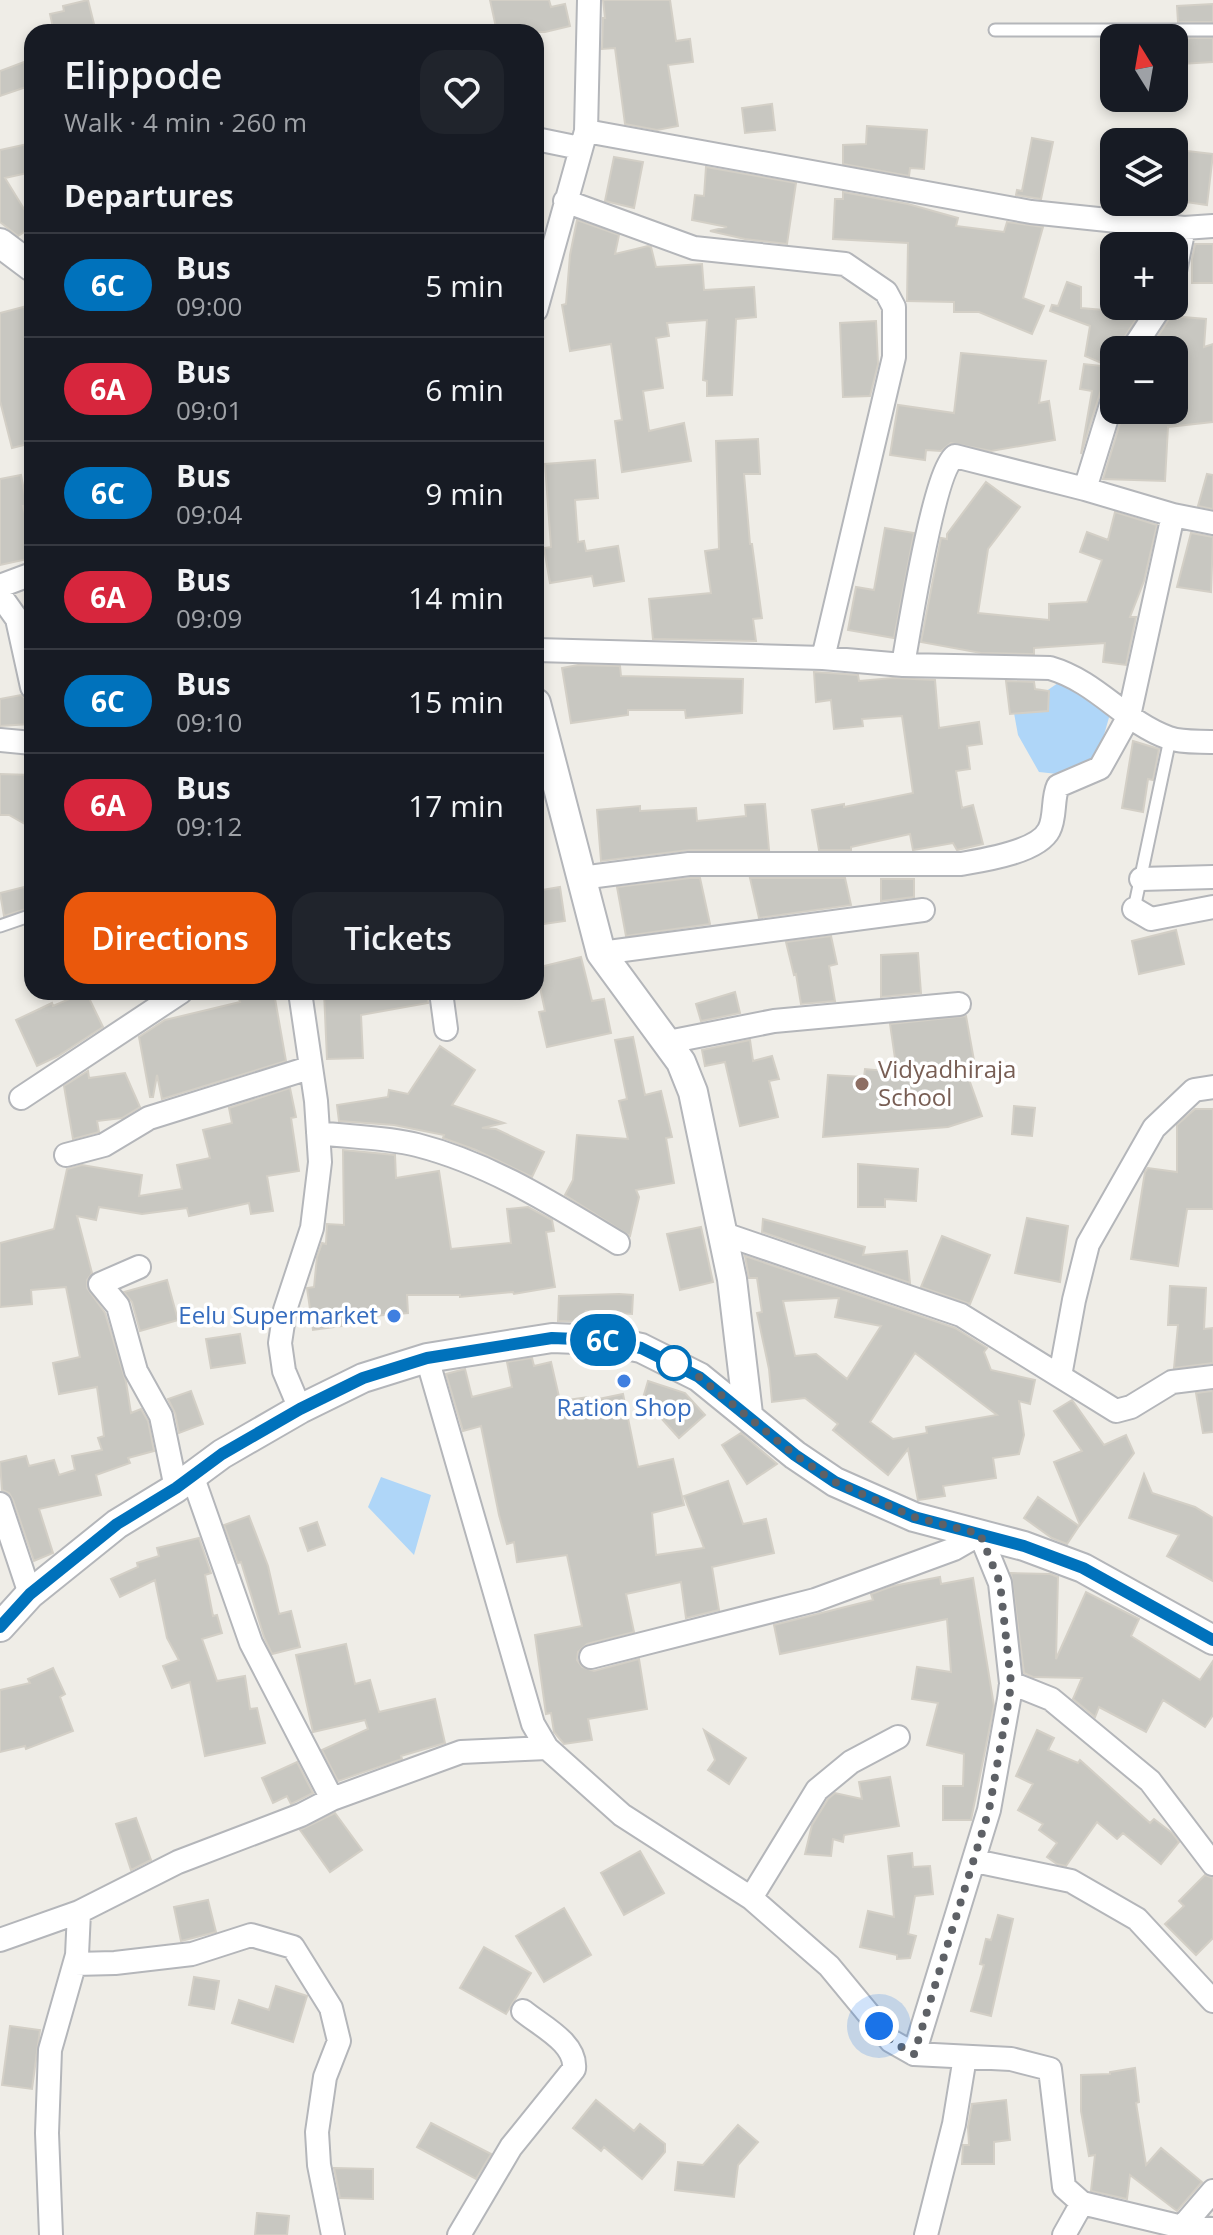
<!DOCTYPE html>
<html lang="en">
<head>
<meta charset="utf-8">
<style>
	:root { --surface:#171b24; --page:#20242c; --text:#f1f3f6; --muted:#9ea1a6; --line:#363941; --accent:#ea580c }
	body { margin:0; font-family:"Open Sans",sans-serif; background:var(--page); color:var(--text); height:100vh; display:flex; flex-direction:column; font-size:30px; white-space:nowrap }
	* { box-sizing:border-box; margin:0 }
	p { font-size:26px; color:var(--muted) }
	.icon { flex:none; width:44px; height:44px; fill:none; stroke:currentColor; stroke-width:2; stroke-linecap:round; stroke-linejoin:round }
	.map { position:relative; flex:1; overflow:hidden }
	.side { position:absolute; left:24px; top:24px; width:520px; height:976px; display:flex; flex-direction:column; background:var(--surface); border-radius:24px; box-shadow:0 4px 12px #0003 }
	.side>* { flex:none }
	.badge { padding:0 16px; border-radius:26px; font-size:28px; line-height:52px }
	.needle { width:52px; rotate:349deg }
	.controls { position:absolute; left:1100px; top:24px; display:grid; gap:16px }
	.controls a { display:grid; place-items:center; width:88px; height:88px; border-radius:16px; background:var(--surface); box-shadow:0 4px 12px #0003; font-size:40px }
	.you { position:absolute; width:40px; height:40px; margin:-20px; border:6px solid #fff; border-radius:50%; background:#1a73e8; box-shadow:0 0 0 12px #1a73e833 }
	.map>.badge { position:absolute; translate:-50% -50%; box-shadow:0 0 0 4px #fff }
	h2 { padding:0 40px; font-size:30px; line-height:72px }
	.round { display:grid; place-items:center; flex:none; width:84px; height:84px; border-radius:24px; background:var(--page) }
	.headline { display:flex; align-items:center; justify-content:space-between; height:136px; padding:0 40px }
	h1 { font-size:38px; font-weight:600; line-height:60px }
	.button { display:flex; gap:16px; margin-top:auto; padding:16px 40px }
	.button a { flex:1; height:92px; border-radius:24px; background:var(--accent); color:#fff; font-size:32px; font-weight:600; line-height:92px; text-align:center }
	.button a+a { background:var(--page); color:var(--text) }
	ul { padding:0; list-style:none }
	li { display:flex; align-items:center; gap:24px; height:104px; padding:0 40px; border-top:2px solid var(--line) }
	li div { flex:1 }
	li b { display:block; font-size:30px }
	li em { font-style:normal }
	li .badge { min-width:88px; font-weight:700; text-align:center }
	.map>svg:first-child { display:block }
	.water { fill:#afd6f8 }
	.building { fill:#c8c7c1; stroke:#d3cfc6; stroke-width:2; fill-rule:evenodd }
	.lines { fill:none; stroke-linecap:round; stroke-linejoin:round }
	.service-casing { stroke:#b4b6ba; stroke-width:15 }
	.minor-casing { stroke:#b4b6ba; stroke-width:26 }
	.tertiary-casing { stroke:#b4b6ba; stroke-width:32 }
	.service { stroke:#fff; stroke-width:11 }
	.minor { stroke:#fff; stroke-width:22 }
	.tertiary { stroke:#fff; stroke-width:28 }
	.line-casing { stroke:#fff; stroke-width:18 }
	.line { stroke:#0072bc; stroke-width:12 }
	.walk { stroke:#5e6166; stroke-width:8; stroke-dasharray:0 14.4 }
	.education-dot { fill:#8d6e63; stroke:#fff; stroke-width:3 }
	.shop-dot { fill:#3f7fe0; stroke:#fff; stroke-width:3 }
	.stop-dot { fill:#fff; stroke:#0072bc; stroke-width:4 }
	.labels { text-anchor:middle; stroke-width:7; stroke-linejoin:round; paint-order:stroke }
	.education-label { font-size:24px; fill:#785e54; stroke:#fff; text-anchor:start }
	.shop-label { font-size:24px; fill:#366cbe; stroke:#fff; text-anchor:end }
</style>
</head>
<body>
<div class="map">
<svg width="1213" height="2235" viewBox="0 0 1213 2235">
	<rect width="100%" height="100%" fill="#efede7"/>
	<path class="water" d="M1058,683L1112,707L1096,763L1067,775L1039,772L1018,735L1014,713Z
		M381,1477L431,1495L414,1555L368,1507Z"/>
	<path class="building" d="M88,0L96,32H54L50,14L64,11L63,6Z
		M490,0H549L551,7L565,4L570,26L545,32H497Z
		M603,0H670L676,41L690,39L693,62L668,65L678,126L657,130L625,124L615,48L602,49L603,18H605Z
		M1213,4V22H1178L1177,6Z
		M1180,38H1213V62L1181,64Z
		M32,59V85L0,96V71Z
		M772,104L775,130L745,133L742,108Z
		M867,126L927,130L924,169L910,168L909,176L843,164V145L866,144Z
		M1032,138L1053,142L1041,199L1016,195L1017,190L1022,191Z
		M32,143V172L5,178L32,222V227L18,236L0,222V150Z
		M1187,151L1213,154L1207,205L1179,201Z
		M614,157L643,162L634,208L605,201Z
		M706,167L796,183L787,244L745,239L710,231L727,227L692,220L695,195L704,196Z
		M843,192L908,204L958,218L956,226L1004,232L1007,222L1043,227L1023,298L1044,306L1032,334L979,312H954V302L907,301L908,243L833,239L835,199H843Z
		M577,220L619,235L615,254L648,246L651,247L656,267L702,264L704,290L754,287L756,317L736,319L732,395L707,396V381L703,380L707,320L667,323L669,336L656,338L663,388L643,391L649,431L684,423L691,461L622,472L615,421L622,420L611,344L570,351L562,305L566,304L570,255Z
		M1195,244H1213V283H1192V259Z
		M1067,282L1081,287V308L1140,313L1120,344L1114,342V381L1105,384L1101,390L1081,454L1092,391L1080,389L1084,364L1111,367L1085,356L1090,326L1050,311L1052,305L1058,306Z
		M27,306L32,325V443L12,448L0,401V313Z
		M1171,316L1206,319L1204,347L1213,344V422L1168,427L1165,481L1103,479L1124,410H1174V350H1149Z
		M876,321L878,364L870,396L843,397L840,323Z
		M961,353L1046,361L1039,403L1049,401L1055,440L991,451L951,443L941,451L926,450L925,460L890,455L898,405L954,413Z
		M758,439L760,474H744L750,544H752L762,618L753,619L756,641L653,639L649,599L711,593L705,551L719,549L716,441Z
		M595,460L598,498L575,500L578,542L584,541L586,551L618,546L624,581L594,586L592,576L550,583L544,548L551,547L545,464Z
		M1207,474L1213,475V509L1198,506Z
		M21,475L27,506H23L32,543V558L0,565V479Z
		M986,482L1020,507L988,549L978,613L1049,620V604L1087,602L1102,560L1080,552L1087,532L1108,540L1115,512L1157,525L1144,581L1130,617H1136L1126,665L1103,662L1105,643L1034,648V654L981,653L921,642L941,538L947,539V534Z
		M885,528L914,533L894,638L848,630L856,587L874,590Z
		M1191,533L1213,537L1211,592L1177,587Z
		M578,665L620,666L621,676L743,679L742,713L686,718L685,710H628V715L571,723L562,668Z
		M814,672L858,675L859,681L893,678L935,680L939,728L979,722L982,744L967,746L970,769L956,771L962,808L973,805L983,844L957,850L953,843L913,850L910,834L851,847V850H819L812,810L844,804V807L913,793L902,716L862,719L863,726L834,729L831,700L816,702Z
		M1006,681L1034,682L1035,689L1049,691L1048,711L1010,714Z
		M21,695L26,699L30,724L0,726V699Z
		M1133,741L1159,749L1153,780L1148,779L1143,812L1122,808Z
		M0,774L32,775V828L9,815H0Z
		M765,804L769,850H689L601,861L597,810L640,806V811L696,808L697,821L746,816L745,805Z
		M690,878H700L710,924L626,936L617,887Z
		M750,878H845L851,905L759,918Z
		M881,879H914V897L881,901Z
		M32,885V907L4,916L0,893Z
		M560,887L565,921L536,925V891Z
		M1176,930L1184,964L1139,974L1132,941Z
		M831,936L837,964L829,966L835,1001L801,1004L796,974L794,975L786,942Z
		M918,953L921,993L881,997V955Z
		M581,957L592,1001L604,999L611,1033L547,1047L539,1012L545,1011L536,968Z
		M86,992L103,1027L58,1056L37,1066L16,1020L52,1003L53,1006Z
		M324,992H427L428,1003L361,1015L363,1058L327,1059Z
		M735,992L740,1013L701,1021L696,1004Z
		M274,993L286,1061L162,1099L157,1075L153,1097H150L139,1037L165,1020L240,1002L239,999Z
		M966,1016L975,1066L965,1068L982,1116L948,1127L823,1137L828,1075L864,1077L865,1069L897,1072L890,1024Z
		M633,1037L645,1095L661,1091L672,1137L666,1138L674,1183L636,1190L639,1197L630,1236L565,1195L573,1180L577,1135L628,1139L619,1101L627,1099L615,1040Z
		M750,1040L753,1061L772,1056L779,1079L769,1081L778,1117L740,1126L725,1062L705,1066L702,1050Z
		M440,1046L475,1070L452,1105L504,1123L482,1128L496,1129L544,1152L532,1177L476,1150L443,1138L444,1135L394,1125L339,1121L337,1105L388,1097L389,1090L408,1094Z
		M88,1071L89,1078L125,1073L140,1107L122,1118L97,1121L99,1132L73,1139L64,1086Z
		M290,1088L296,1117L291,1118L299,1171L267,1176L273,1211L251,1214L249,1203L189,1216L187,1208L142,1214L99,1207L96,1220L77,1216L92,1273L87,1280V1288L105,1313L126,1382L131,1413L141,1409L148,1421L154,1451L128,1458L130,1463L96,1475L101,1495L39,1509L53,1553L34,1561L13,1500L9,1493L2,1490L0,1462L26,1456L29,1466L54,1460L59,1475L75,1470L72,1456L102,1450L98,1438L104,1436L97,1387L59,1394L53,1363L80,1357L66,1287L31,1290L32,1304L0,1307V1243L54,1229L67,1169L82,1165L142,1175L139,1196L182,1189L177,1165L210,1158L203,1130L232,1123L229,1108Z
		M1014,1106L1035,1108L1032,1136L1012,1134Z
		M1195,1109H1213V1209H1187L1178,1266L1131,1259L1145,1172L1148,1168L1177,1172V1125Z
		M343,1150L395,1155L396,1178L439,1171L451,1249L511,1243L507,1209L528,1207L552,1220L554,1231L546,1232L555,1287L514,1294L513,1292L460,1297V1295H407L408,1313L349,1318L350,1325L313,1330L307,1288L314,1287L317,1257L322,1243L326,1244L327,1224L344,1225Z
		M858,1164L918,1169L916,1201L885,1199V1207H858Z
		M1027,1218L1068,1226L1060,1282L1015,1273Z
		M763,1219L865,1247L863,1255L907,1251L910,1283L762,1232Z
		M701,1227L713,1282L680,1290L667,1234Z
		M942,1236L990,1255L970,1304L921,1287Z
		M745,1256L955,1328L987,1348L984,1352L991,1370L1035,1380L1030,1404L1019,1401L1024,1435L1019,1454L993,1458L996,1478L943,1486L945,1496L918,1500L908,1449L888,1475L833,1430L838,1424L805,1398L772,1402L769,1369L757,1313L762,1312L757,1278H749ZM839,1298L835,1317L881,1326L847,1379L816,1354L795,1356L783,1301ZM915,1353L997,1415L926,1427L927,1433L893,1439L870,1422Z
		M167,1280L178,1320L140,1331L132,1302L124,1292Z
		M1170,1286L1206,1288L1204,1329L1213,1328V1363L1174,1368L1178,1325H1168Z
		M619,1294L633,1295L632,1314L586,1311L585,1322L558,1321L559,1296Z
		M240,1334L245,1363L211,1368L206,1339Z
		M532,1358L534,1366L551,1362L560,1401L588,1397L589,1401L623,1394L638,1467L673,1459L684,1505L652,1513L656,1555L704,1548L684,1496L728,1481L743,1524L766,1519L774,1553L712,1567L719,1610L686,1618L681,1582L626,1594L634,1632L587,1644L578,1652L577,1660L582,1667L594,1671L639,1659L647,1709L588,1719L592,1740L564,1744L554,1732L551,1713L546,1714L535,1635L582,1626L567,1555L517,1562L514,1542L507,1544L499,1515L481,1426L463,1431L446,1374L465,1369L472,1397L512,1387L507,1362Z
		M648,1381L685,1393L705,1415L679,1438L643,1398Z
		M191,1391L203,1424L179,1433L175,1413L168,1399Z
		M1213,1391V1432L1203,1433L1196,1393Z
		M1072,1400L1104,1445L1126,1435L1134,1453L1080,1525L1054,1462L1082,1451L1054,1411Z
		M741,1433L777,1464L747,1484L722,1445Z
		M1144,1474L1152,1493L1195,1507L1213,1518V1581L1167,1556L1179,1535L1129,1518Z
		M1038,1497L1079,1526L1067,1544L1052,1538L1024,1518Z
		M249,1516L268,1566L279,1614L291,1611L300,1647L272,1654L264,1637L241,1562L238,1563L224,1525Z
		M317,1522L325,1545L308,1551L300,1528Z
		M199,1538L211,1573L205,1575L213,1616L217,1615L222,1633L202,1639L217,1681L245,1676L250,1709L257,1708L265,1743L205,1756L190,1682L172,1688L163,1666L179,1660L167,1638L155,1580L120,1597L111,1579L138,1567L137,1563L159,1556L157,1548Z
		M1011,1573L1050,1574L1058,1577L1056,1659L1086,1592L1139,1619L1131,1636L1200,1680L1213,1661V1715L1205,1727L1163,1700L1146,1732L1099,1707L1095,1717L1073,1699L1082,1678L1033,1677L1024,1673Z
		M940,1577L941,1584L973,1578L994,1706L971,1820H943V1786H963L964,1754L927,1745L938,1703L912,1699L917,1667L951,1672L947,1619L780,1654L774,1625L873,1600L871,1594L893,1586Z
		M346,1644L355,1684L370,1680L379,1712L435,1699L445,1743L401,1756L402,1759L338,1781L322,1750L368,1729L365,1720L313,1732L296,1655Z
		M53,1668L65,1694L60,1697L73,1731L26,1749L25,1746L0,1752V1690L30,1683L28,1679Z
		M704,1730L746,1758L729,1784L708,1770L715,1760Z
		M1037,1730L1054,1738L1048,1750L1078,1763L1080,1760L1150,1823L1154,1819L1172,1833L1179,1842L1161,1864L1123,1833L1117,1839L1097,1822L1066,1866L1057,1864L1047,1857L1057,1843L1039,1830L1043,1824L1018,1810L1033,1784L1016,1776Z
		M297,1762L313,1793L291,1804L287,1796L273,1803L262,1778Z
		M890,1777L899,1826L844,1835L843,1842L833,1839L831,1856L805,1854L812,1825L828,1799L835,1793L862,1799L859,1782Z
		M335,1813L362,1850L330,1872L300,1830Z
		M136,1818L151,1860L131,1870L116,1824Z
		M640,1851L664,1893L624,1915L601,1873Z
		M912,1853L913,1867L930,1866L933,1894L915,1896L908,1934L916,1936L910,1958L897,1959V1955L860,1947L868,1911L894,1917L888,1856Z
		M1205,1875L1213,1878V1938L1196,1955L1165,1924L1184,1906L1179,1901Z
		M208,1900L216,1932L181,1941L174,1907Z
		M564,1908L591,1955L544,1982L516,1936Z
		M998,1915L1013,1919L991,2016L971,2011L984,1965L980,1964L986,1939L991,1940Z
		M484,1947L531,1973L506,2014L460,1988Z
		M194,1977L219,1981L214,2009L189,2005Z
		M276,1986L307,1996L293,2042L232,2023L239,2000L269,2010Z
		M10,2026L40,2030L32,2089L2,2085Z
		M1135,2068L1139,2102L1136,2103L1146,2165L1161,2148L1202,2182L1177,2211L1130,2175L1127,2199L1091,2191L1095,2155L1089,2156L1081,2111V2075L1110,2074V2072Z
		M596,2100L634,2131L640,2124L665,2144V2152L642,2179L604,2147L601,2151L573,2128Z
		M1006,2100L1010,2140L994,2142V2164H962L963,2145H969L968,2127L972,2104Z
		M431,2123L491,2154L476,2179L417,2147Z
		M738,2125L758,2142L738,2165L734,2197L675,2190L678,2162L703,2165Z
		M334,2168L373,2169V2199L340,2198Z
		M257,2213L289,2216L287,2235H255Z"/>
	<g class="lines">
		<g class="service-casing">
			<path id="service" d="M995,30H1213
				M1134,909L1170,739
				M0,926L32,915"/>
		</g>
		<g class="minor-casing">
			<path id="minor" d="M586,131L1031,212L1184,228L1213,226
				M536,139L580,148
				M565,201L694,248L845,264L886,292L894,307V357L823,658
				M1174,276L1184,228
				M536,310L586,131L589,0
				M1132,350L1161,306
				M1085,489L1114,395
				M0,586L32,574
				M0,595L17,619L32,687
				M536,650L823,658L903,665L1050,668C1098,682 1124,722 1169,738C1182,743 1200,741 1213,742
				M903,665C909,631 934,471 955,456L1085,489L1173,515L1213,523
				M0,740L32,743
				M581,878L689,864H961C984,860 1038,852 1049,830C1056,817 1052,799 1058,786L1100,768L1129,716L1173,515
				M1141,879L1213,877
				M1134,909L1151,919L1213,907
				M601,953L923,910
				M300,992L316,1101L320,1162L312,1228L285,1310L280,1343L284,1371L300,1409
				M441,992L446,1029
				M668,1042L774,1021L959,1004
				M21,1098L181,992
				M318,1133C350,1137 385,1137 417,1145C491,1164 553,1204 618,1243
				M66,1155L104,1145L149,1118L309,1068
				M724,1234L961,1315L1116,1411L1131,1407L1172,1382L1213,1377
				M139,1267L100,1284L118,1306L136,1371L161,1416L176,1488
				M427,1358L533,1724L547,1748L622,1815L751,1898L829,1966L891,2041L914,2054L1011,2059L1050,2069L1064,2187L1082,2203L1182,2227L1213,2229
				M1060,1376L1074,1300L1088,1244L1154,1128L1194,1090L1213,1087
				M192,1475L251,1643L332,1799
				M0,1504L30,1594
				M591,1657L815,1600L954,1549L980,1534L1000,1583L1011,1683L1009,1699L989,1810L914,2054
				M1011,1683L1051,1699L1150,1781L1213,1864
				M975,1861L1071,1881L1137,1919L1213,2001
				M751,1898L817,1790L851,1762L898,1737
				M0,1940L79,1912L178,1862L301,1815L332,1799L461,1752L547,1748
				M75,1964L115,1963L192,1954L251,1935L293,1947L331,2008L339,2041L325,2077L317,2132L319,2165L333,2235
				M1182,2227L1213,2191
				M51,2235L47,2133L50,2050L77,1955L79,1912
				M459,2235L511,2147L574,2069C577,2043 541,2026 523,2011
				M926,2235L954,2124L965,2057
				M1064,2235L1082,2203"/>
		</g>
		<g class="tertiary-casing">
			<path id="tertiary" d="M0,243L32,267
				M536,703L601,953L681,1062L693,1092L732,1279L748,1414
				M0,1627L30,1594L117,1524L176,1488L222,1454L300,1409L363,1378L427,1358L552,1338L602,1340L641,1348L699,1377L795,1455L835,1482L914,1517L1024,1546L1083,1568L1213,1640"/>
		</g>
		<use href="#service" class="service"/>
		<use href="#minor" class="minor"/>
		<use href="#tertiary" class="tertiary"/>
	</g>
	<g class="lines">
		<g class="line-casing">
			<path id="line" d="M0,1627L30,1594L117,1524L176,1488L222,1454L300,1409L363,1378L427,1358L552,1338L602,1340L641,1348L699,1377L795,1455L835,1482L914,1517L1024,1546L1083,1568L1213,1640"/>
		</g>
		<use href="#line" class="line"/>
		<path class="walk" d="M674,1363L699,1377L795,1455L835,1482L914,1517L980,1534L1000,1583L1011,1683L1009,1699L989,1810L914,2054L891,2041L879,2026"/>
	</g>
	<circle class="education-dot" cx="862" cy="1084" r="8"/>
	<g class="shop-dot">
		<circle cx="394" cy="1316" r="8"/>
		<circle cx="624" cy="1381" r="8"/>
	</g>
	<circle class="stop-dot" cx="674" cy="1363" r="16"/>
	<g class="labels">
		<g class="education-label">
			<text x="878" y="1078">Vidyadhiraja<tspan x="878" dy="28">School</tspan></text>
		</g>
		<g class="shop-label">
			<text x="378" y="1324">Eelu Supermarket</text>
			<text x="624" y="1416" text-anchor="middle">Ration Shop</text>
		</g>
	</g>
</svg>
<div class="controls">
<a><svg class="needle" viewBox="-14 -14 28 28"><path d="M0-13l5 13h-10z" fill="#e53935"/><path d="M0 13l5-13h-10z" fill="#9ea1a6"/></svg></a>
<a><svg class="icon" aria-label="layers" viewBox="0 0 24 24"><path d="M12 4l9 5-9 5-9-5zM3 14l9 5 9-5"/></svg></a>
<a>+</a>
<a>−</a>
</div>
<div class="you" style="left:879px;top:2026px"></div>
<b class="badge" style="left:603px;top:1340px;background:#0072bc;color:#fff">6C</b>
<section class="side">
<div class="headline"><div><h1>Elippode</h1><p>Walk · 4 min · 260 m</p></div><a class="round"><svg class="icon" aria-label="heart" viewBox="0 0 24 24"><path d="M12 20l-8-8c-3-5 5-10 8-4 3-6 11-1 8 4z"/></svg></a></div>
<h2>Departures</h2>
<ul>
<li><span class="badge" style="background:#0072bc;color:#fff">6C</span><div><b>Bus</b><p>09:00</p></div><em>5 min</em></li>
<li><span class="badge" style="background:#d7263d;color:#fff">6A</span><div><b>Bus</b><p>09:01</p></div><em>6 min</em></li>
<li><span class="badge" style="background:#0072bc;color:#fff">6C</span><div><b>Bus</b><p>09:04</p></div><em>9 min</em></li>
<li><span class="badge" style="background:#d7263d;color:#fff">6A</span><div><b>Bus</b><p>09:09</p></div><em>14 min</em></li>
<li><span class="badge" style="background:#0072bc;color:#fff">6C</span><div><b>Bus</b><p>09:10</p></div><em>15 min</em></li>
<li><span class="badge" style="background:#d7263d;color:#fff">6A</span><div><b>Bus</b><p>09:12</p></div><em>17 min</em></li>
</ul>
<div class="button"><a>Directions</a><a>Tickets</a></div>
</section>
</div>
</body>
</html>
